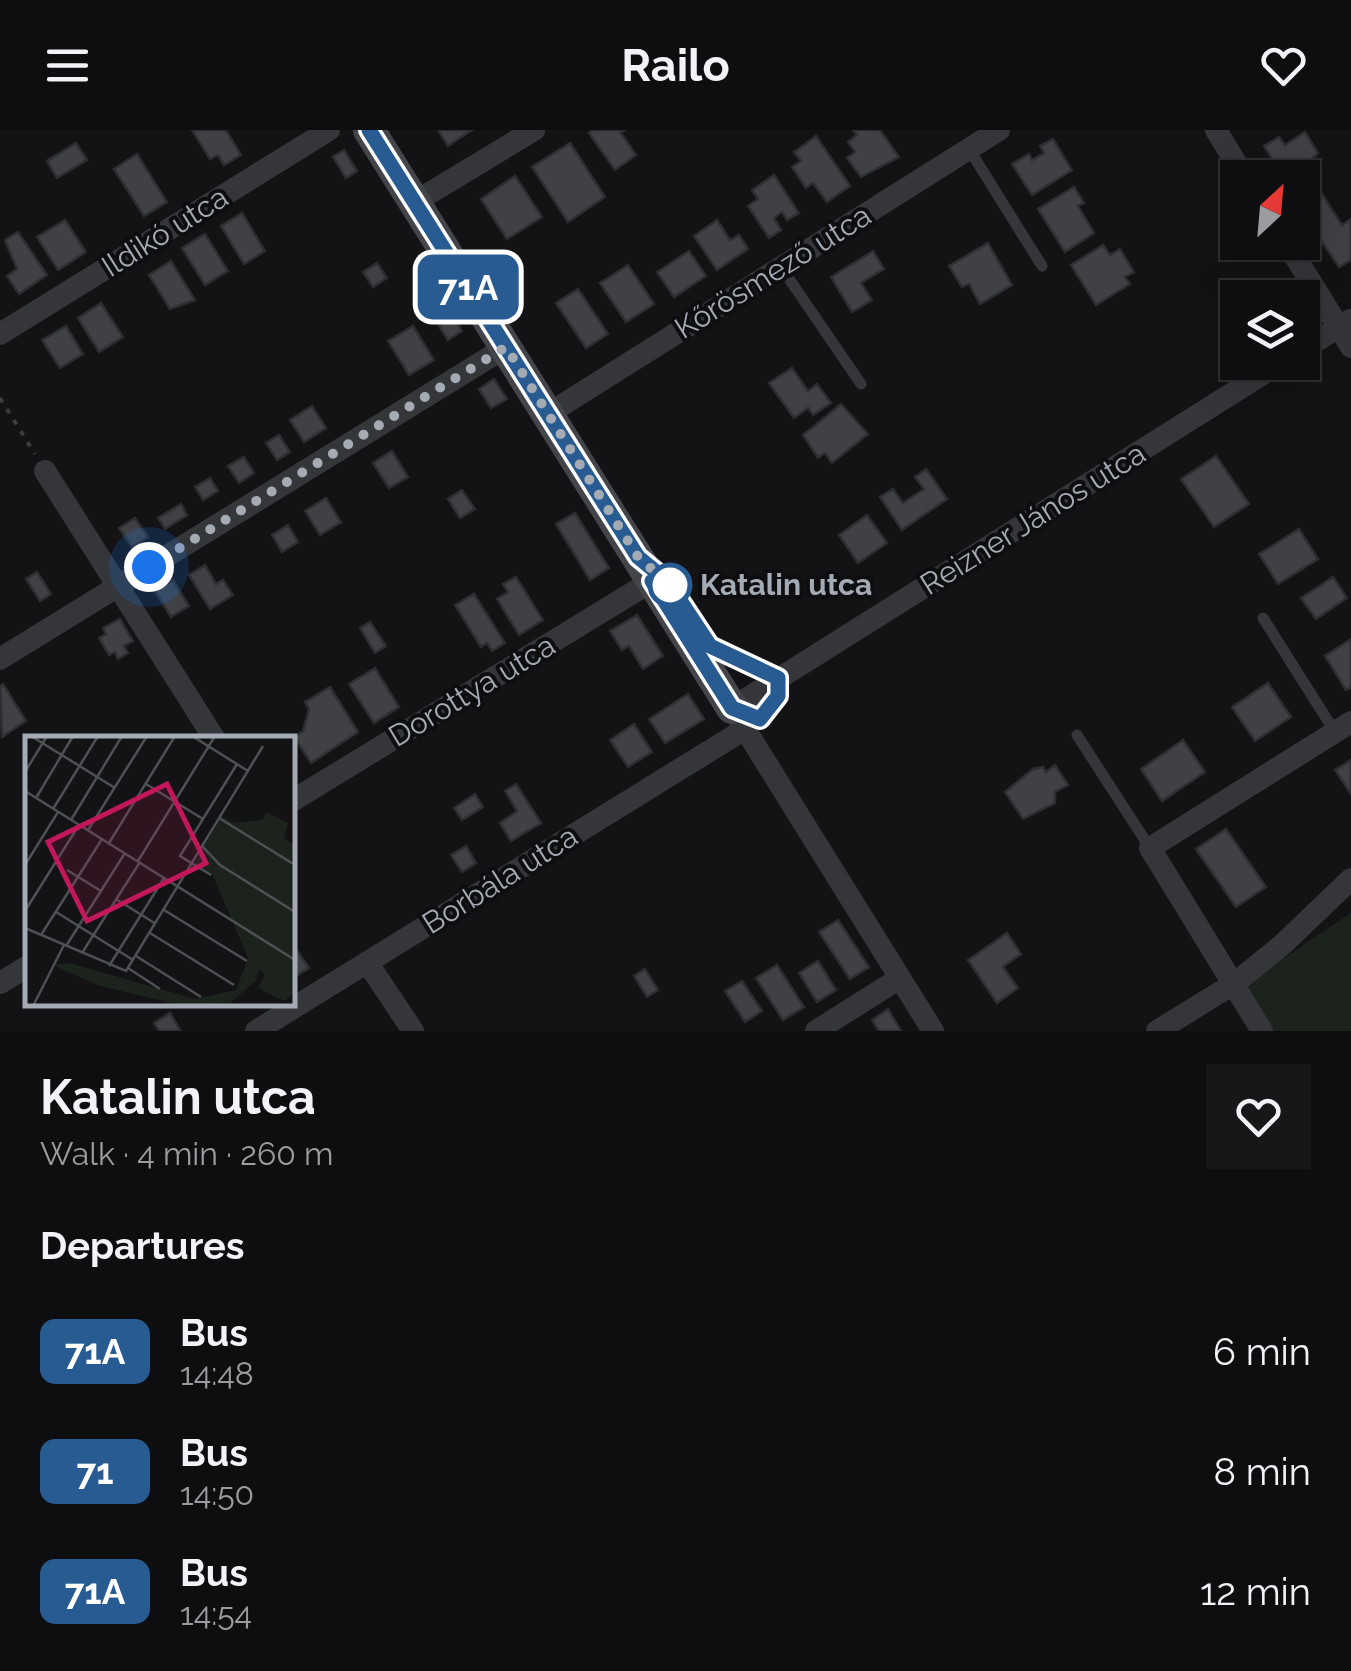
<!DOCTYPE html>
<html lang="en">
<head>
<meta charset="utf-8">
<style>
	:root { --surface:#0e0e10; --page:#171719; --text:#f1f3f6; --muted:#9b9c9f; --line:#2e2e30 }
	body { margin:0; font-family:Raleway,sans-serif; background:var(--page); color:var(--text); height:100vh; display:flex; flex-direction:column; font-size:38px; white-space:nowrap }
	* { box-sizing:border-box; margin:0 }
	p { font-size:32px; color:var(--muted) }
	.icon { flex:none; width:55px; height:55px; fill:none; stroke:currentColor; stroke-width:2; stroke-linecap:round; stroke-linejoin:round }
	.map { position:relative; height:901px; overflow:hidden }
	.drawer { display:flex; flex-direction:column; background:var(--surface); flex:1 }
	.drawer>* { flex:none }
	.badge { padding:0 20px; border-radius:15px; font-size:35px; line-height:65px }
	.needle { width:65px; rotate:26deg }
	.tools { position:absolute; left:1220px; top:30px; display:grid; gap:20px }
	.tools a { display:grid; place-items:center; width:100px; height:100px; border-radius:0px; background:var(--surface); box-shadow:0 10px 40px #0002,0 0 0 2px var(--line); font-size:50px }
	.you { position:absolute; width:50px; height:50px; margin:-25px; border:8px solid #fff; border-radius:50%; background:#1a73e8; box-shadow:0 0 0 15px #1a73e833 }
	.map>.badge { position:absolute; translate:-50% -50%; box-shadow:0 0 0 5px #fff }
	h2 { padding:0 40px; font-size:38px; line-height:90px }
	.round { display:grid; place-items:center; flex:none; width:105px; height:105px; border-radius:0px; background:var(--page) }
	.summary { display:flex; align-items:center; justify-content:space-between; height:170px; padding:0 40px }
	h1 { font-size:48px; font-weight:700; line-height:75px }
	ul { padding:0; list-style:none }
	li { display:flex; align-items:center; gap:30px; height:120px; padding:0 40px }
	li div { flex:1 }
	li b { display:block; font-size:38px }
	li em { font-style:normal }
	li .badge { min-width:110px; font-weight:700; text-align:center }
	header { display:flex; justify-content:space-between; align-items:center; height:130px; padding:0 40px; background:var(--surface); font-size:45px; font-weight:700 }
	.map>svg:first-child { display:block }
	.green { fill:#1c231c }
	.building { fill:#3f4145; stroke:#2d2e31; stroke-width:2.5 }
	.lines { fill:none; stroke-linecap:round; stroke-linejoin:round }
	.path { stroke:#3b3d41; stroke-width:4; stroke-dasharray:5 8; stroke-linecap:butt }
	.lane { stroke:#34363a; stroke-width:11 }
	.street { stroke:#34363a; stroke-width:22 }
	.secondary { stroke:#43454a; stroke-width:32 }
	.line-casing { stroke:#fff; stroke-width:22 }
	.line { stroke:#275b91; stroke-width:15 }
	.walk { stroke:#a5abb5; stroke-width:10; stroke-dasharray:0 18 }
	.stop-dot { fill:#fff; stroke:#275b91; stroke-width:5 }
	.labels { text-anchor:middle; stroke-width:8; stroke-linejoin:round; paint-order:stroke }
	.street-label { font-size:30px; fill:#a5abb5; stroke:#0e0e10 }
	.stop-label { font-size:30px; font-weight:bold; fill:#a5abb5; stroke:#0e0e10; text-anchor:start }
	.inset-road { fill:none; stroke:#4d5055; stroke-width:2.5 }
	.view { fill:#c2185b; fill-opacity:0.15; stroke:#c2185b; stroke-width:5 }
	.inset-edge { fill:none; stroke:#a5abb5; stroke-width:5 }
</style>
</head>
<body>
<header><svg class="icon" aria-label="menu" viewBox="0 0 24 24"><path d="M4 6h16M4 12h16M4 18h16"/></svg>Railo<svg class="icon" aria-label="heart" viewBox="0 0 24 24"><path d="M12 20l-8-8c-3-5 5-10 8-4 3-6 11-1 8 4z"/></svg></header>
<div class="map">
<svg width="1351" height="901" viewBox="0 0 1351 901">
	<rect width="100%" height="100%" fill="#131315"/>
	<path class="green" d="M1351,783V901H1269L1242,856Z"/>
	<path class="building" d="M192,0H226L241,25L224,35L218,25L210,29Z
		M438,0H472L448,16Z
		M593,0H625L621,3L636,25L615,40L589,3Z
		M853,0H880L899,27L861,47L847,28L855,22L848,12L857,5Z
		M1305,2L1318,23L1297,44L1294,39L1283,46L1264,16L1279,7L1285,15Z
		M816,6L850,56L827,72L813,53L806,58L792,37L801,31L794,22Z
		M1053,9L1072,40L1032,65L1012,34L1029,24L1032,30L1044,23L1040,16Z
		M76,13L87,30L57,48L47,31Z
		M570,13L605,67L568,92L532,37Z
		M344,20L357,41L346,48L333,27Z
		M137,24L167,72L144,86L114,39Z
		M774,45L799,83L787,90L782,82L774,88L781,100L769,108L748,76L758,69L752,60Z
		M515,46L542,87L507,109L481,69Z
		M1074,57L1084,73L1078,76L1094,103L1065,122L1038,79Z
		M1318,58L1342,95L1351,89V130L1339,137L1302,82V68Z
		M242,83L265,121L244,134L221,96Z
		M65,90L86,122L58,140L37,107Z
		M717,90L730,110L739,105L748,119L717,140L694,106Z
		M18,102L47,145L19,164L7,146L17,139L5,110Z
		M205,104L228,141L205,155L182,118Z
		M988,113L1012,155L980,174L969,154L962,157L949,136Z
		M1103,115L1110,125L1120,119L1134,142L1125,147L1130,154L1096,175L1071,135Z
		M689,121L706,146L674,167L657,142Z
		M873,121L884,139L861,153L872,170L852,182L831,147Z
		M171,131L195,170L170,179L149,145Z
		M377,133L387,148L373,157L363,142Z
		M628,135L654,174L626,192L600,153Z
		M578,159L608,204L586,218L556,173Z
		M101,173L123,207L99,222L78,188Z
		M454,187L462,201L448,210L439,196Z
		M66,196L83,224L60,238L42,210Z
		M413,196L434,230L409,245L388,211Z
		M792,238L808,261L817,254L831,273L813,285L808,278L794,288L769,253Z
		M494,249L507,269L491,278L479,259Z
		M841,274L868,304L832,333L825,323L818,328L803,305Z
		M312,276L326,298L304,312L290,290Z
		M279,305L290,322L277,330L266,313Z
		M392,321L408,347L389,358L373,333Z
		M1216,326L1249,374L1214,397L1181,349Z
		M244,327L254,343L239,353L228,336Z
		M926,339L947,369L902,400L880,367L893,359L903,373L924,359L915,347Z
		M210,348L218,361L203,370L195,357Z
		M462,360L475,379L460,388L448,369Z
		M326,368L341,392L320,405L305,381Z
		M181,374L187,385L165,399L158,388Z
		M575,383L609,438L590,450L556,394Z
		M867,385L887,413L858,433L839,405Z
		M135,388L148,407L132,417L119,398Z
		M288,395L298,412L282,422L272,405Z
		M1299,399L1318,429L1278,454L1259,424Z
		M205,435L216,454L223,450L233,465L210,479L189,445Z
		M37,442L51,464L40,471L26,449Z
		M516,447L543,490L519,505L497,469L508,462L503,454Z
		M1333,447L1347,468L1316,489L1301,468Z
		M173,450L189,476L171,487L155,461Z
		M474,464L505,513L492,521L487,513L481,517L455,475Z
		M637,485L663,526L643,539L629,516L622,520L610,501Z
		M120,489L133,511L124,516L128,523L118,529L115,522L109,525L99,508L106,504L103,498Z
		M370,492L386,516L375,523L360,498Z
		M1351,509V557L1346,560L1325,526Z
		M375,538L399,577L374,593L349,554Z
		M1268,553L1291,587L1255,611L1232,577Z
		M3,554L26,591L2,607L0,556Z
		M330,557L358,602L311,633L294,607L303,601L309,579L305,572Z
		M688,564L704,589L665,613L649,589Z
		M634,594L652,622L628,637L610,610Z
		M1183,610L1205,642L1162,671L1141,639Z
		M1351,630V664L1335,640Z
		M1055,635L1068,655L1055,662V673L1023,689L1005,662L1033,639L1043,637L1046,642Z
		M516,654L541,693L511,711L500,693L517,681L505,661Z
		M475,664L483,677L462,690L454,678Z
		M1226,699L1266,757L1236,777L1196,719Z
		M466,716L476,733L462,742L451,725Z
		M838,790L869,837L850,849L819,802Z
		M1007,803L1021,824L1003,837L1018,858L997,873L968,830Z
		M296,819L309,838L292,849V822Z
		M818,831L836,860L817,872L799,843Z
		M777,835L804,877L783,890L756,848Z
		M645,839L658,860L647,867L634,846Z
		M742,851L762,881L745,892L725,861Z
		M888,879L901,901H879L872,890Z
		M170,883L181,901H159L154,893Z"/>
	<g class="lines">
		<path class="path" d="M0,268L35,324"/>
		<path class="lane" d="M969,19L1042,136
			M781,137L861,254
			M1263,488L1335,602
			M704,507C721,533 756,530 778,548C782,566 772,578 759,589L740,583
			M1077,605L1150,718"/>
		<path class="street" d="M1216,0L1245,48
			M415,72L534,0
			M1286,112L1351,217
			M0,204L329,0
			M1302,220L1350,190
			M548,284L999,0
			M45,341L214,608
			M0,529L506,217
			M292,671L652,451
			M367,832L413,901
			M0,853L28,836
			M256,901L745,599
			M816,901L900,848
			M933,901L732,578L1282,232
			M1157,901L1235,853L1282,815L1351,749
			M1262,901L1150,718L1351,592"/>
		<path class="secondary" d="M369,0L732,578"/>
	</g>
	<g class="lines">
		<g class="line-casing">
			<path id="line" d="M369,0L638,427L667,451L710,516L778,548V566L760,589L732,578L652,451"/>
		</g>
		<use href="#line" class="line"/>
		<path class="walk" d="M149,437L506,217L638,427L670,455"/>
	</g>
	<circle class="stop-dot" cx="670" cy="455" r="20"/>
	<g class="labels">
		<g class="street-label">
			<text transform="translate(165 102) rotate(-32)" y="10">Ildikó utca</text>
			<text transform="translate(773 142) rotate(-32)" y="10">Kőrösmező utca</text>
			<text transform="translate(1033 389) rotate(-32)" y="10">Reizner János utca</text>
			<text transform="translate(472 561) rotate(-31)" y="10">Dorottya utca</text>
			<text transform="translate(500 750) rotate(-32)" y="10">Borbála utca</text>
		</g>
		<g class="stop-label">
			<text x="700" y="465">Katalin utca</text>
		</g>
	</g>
	<g transform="translate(25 606)">
		<rect width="270" height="270" fill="#131315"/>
		<path d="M242,76L263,87L259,102L270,109V257L259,265L233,252L240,238L234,233L231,245L205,267L158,270L72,249L28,229L45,227L170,263L211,254L223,222L188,140L169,128L197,80L208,87L237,84Z" fill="#1c231c"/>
		<path class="inset-road" d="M6,0L90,52M167,0L223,35M0,36L22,0M121,48L178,83M0,55L270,224M11,62L48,0M28,73L73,0M194,82L270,129M46,84L97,0M63,94L122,0M84,107L150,0M177,110L195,129L270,176M113,125L190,0M0,129L33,76M42,134L76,155M186,139L155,120L212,28M91,163L131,188M139,174L222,225M0,175L54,89M31,176L108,224M0,192L101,235L238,10M125,197L209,249M16,199L77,103M41,210L100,117M57,217L115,126M111,220L176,261M84,230L139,142M103,232L135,253M8,270L39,209"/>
		<path class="view" d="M142,48L181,127L62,185L23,106Z"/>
		<rect width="270" height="270" class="inset-edge"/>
	</g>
</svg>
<div class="tools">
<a><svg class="needle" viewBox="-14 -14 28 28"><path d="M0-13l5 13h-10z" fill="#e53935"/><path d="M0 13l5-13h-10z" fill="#9b9c9f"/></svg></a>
<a><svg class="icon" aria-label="layers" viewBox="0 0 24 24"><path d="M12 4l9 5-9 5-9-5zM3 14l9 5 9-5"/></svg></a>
</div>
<div class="you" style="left:149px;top:437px"></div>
<b class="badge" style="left:468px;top:157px;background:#275b91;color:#fff">71A</b>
</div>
<section class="drawer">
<div class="summary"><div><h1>Katalin utca</h1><p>Walk · 4 min · 260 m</p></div><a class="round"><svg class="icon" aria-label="heart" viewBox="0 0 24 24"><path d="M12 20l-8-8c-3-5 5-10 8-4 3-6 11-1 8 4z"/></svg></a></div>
<h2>Departures</h2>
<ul>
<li><span class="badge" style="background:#275b91;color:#fff">71A</span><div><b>Bus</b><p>14:48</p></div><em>6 min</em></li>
<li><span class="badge" style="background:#275b91;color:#fff">71</span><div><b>Bus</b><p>14:50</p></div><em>8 min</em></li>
<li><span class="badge" style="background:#275b91;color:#fff">71A</span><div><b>Bus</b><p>14:54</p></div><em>12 min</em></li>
</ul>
</section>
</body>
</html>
